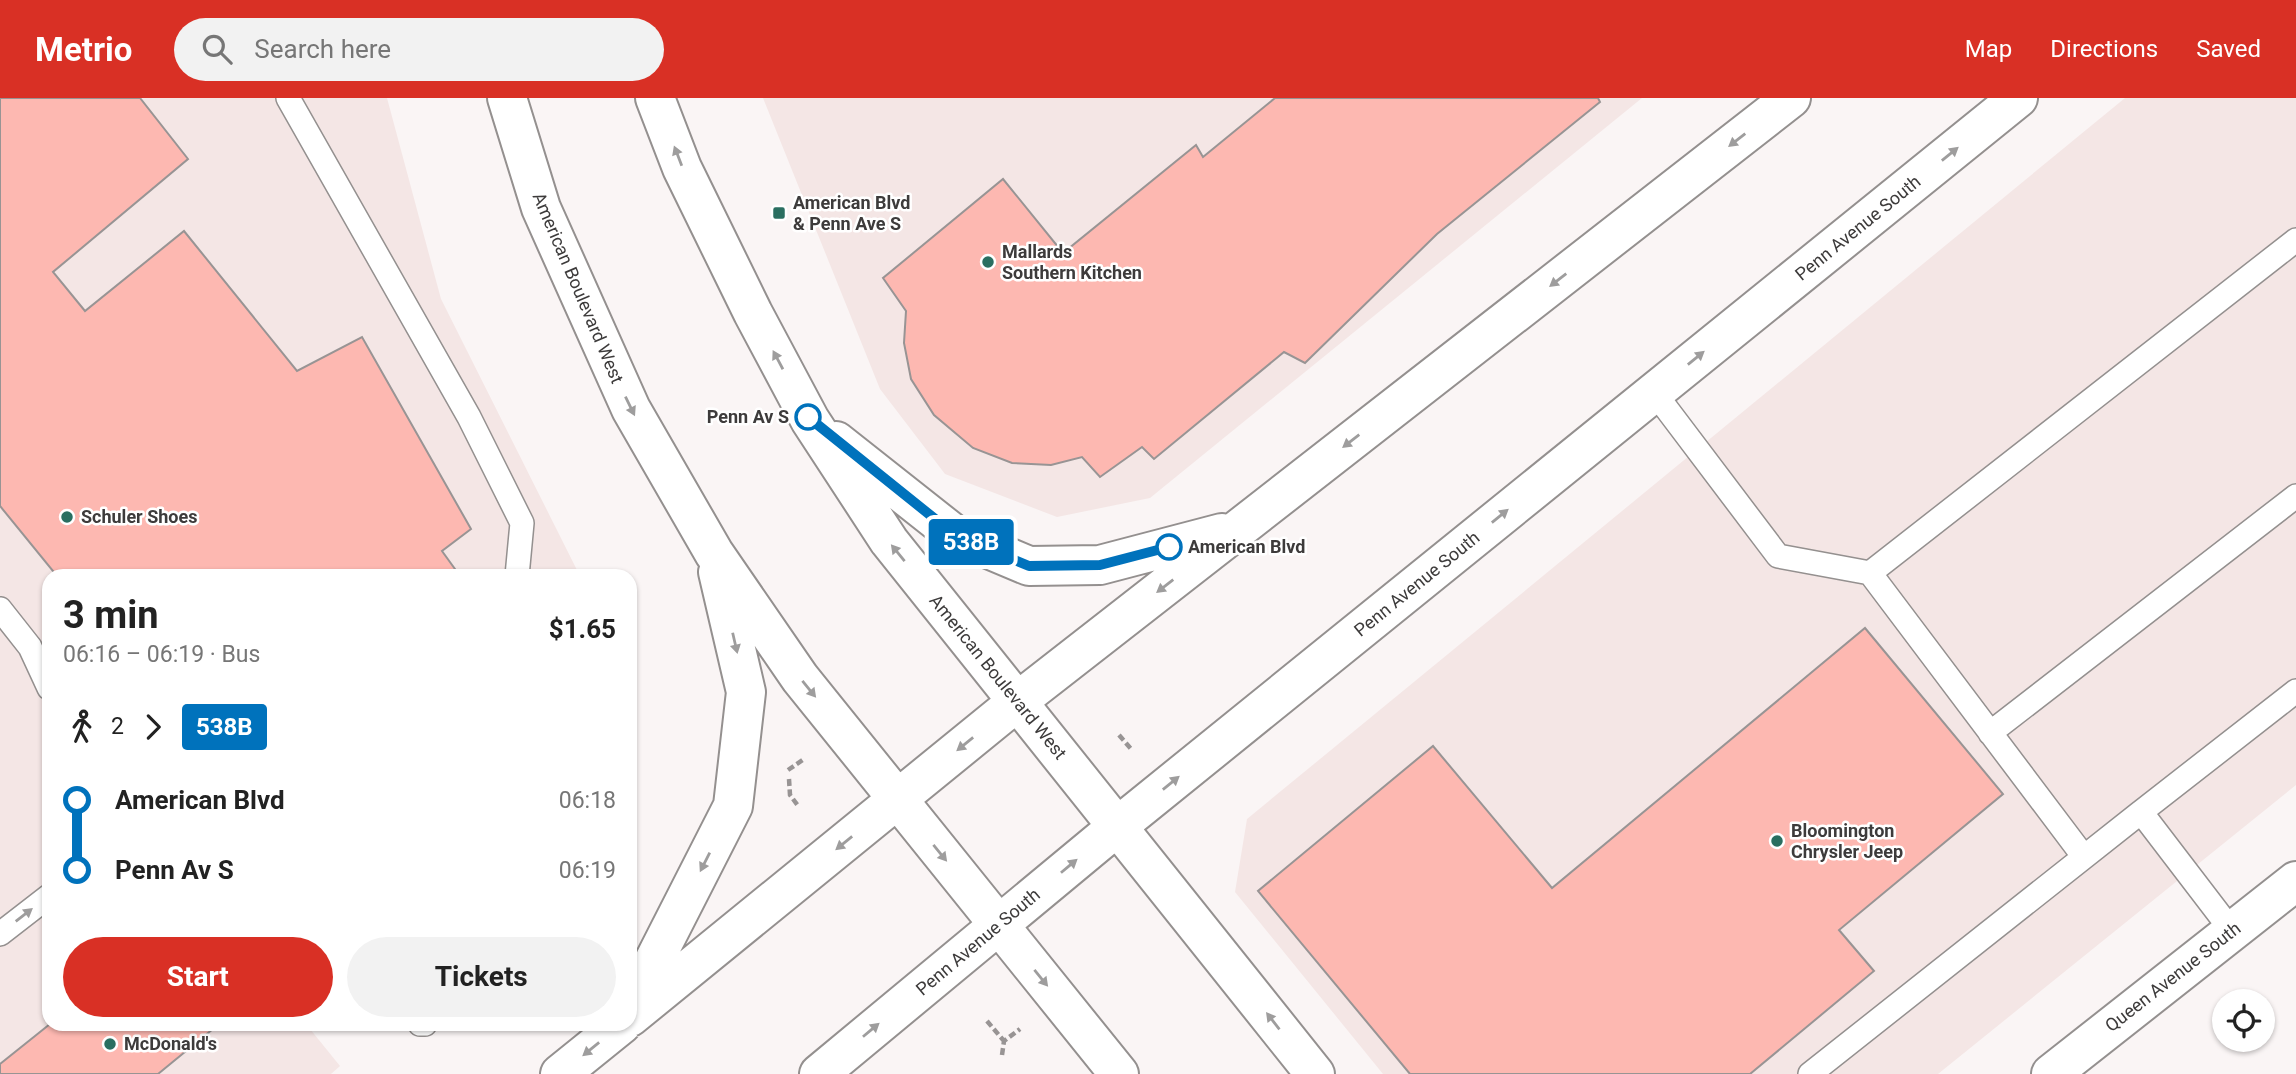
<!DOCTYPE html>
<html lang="en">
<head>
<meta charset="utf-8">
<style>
	:root { --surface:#fff; --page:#f2f2f2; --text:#222; --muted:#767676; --accent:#d93025 }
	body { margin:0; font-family:Roboto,sans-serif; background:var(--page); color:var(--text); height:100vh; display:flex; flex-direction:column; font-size:26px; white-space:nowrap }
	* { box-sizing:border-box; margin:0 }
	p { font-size:23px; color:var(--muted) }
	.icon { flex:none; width:38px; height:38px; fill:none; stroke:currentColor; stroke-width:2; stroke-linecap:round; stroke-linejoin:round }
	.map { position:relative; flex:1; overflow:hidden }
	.drawer { position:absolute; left:42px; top:471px; width:595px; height:462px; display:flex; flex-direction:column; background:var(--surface); border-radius:21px; box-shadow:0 2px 5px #0004 }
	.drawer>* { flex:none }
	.badge { padding:0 14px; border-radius:5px; font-size:24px; line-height:46px }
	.fabs { position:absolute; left:2212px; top:891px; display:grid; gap:14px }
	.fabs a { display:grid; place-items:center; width:63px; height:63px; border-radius:50%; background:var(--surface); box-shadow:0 2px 5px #0004; font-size:35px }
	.map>.badge { position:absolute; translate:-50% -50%; box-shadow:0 0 0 4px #fff }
	.legs { display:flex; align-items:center; gap:10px; height:77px; padding:0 21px; font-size:23px }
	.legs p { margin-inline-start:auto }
	.headline { display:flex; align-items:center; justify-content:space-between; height:119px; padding:0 21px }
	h1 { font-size:38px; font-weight:700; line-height:52px }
	.button { display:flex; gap:14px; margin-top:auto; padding:14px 21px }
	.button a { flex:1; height:80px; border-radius:42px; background:var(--accent); color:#fff; font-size:28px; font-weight:700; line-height:80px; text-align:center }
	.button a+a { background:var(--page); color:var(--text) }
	ul { padding:0 21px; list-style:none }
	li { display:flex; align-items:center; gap:24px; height:70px; font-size:26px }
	li i { display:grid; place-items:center; width:10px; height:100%; margin:0 9px; background:currentColor }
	li i::after { content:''; width:18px; height:18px; margin:-9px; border:5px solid; border-radius:50%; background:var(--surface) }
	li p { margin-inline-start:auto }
	li:first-child i { background:linear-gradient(#0000 50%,currentColor 0) }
	li:last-child i { background:linear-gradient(currentColor 50%,#0000 0) }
	header { display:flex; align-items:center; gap:42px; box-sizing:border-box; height:98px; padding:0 35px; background:var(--accent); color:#fff }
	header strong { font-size:33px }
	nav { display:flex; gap:38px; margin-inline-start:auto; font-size:24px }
	.search { width:490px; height:63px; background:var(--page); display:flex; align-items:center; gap:18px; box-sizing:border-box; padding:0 24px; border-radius:38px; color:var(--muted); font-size:26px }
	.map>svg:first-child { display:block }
	.built { fill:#f4e6e5 }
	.building { fill:#fdb8b1; stroke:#989494; stroke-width:2 }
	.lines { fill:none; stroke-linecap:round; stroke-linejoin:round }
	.service-casing { stroke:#94908f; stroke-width:26 }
	.minor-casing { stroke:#94908f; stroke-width:42 }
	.secondary-casing { stroke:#94908f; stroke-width:42 }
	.path { stroke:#989494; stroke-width:4.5; stroke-dasharray:7 3.5; stroke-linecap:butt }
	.service { stroke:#fff; stroke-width:23 }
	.minor { stroke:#fff; stroke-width:38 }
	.secondary { stroke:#fff; stroke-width:38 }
	.oneway { fill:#9e9d9d }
	.line-1-casing { stroke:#fff; stroke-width:16 }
	.line-1 { stroke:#0072bc; stroke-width:10 }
	.poi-dot { fill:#2a6e60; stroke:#fff; stroke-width:2.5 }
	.stop-1-dot { fill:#fff; stroke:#0072bc; stroke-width:3.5 }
	.labels { text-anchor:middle; stroke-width:5; stroke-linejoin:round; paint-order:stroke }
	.poi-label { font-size:18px; font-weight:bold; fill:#3d3b3b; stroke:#fff; text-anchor:start }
	.street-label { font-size:18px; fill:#3d3b3b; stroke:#fff }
	.stop-label { font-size:18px; font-weight:bold; fill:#3d3b3b; stroke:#fff; text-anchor:end }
</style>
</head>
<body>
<header>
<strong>Metrio</strong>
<div class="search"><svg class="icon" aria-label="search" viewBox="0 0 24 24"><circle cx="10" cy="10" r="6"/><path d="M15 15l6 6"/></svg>Search here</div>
<nav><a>Map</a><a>Directions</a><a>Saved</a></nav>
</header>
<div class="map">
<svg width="2296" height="976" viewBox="0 0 2296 976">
	<rect width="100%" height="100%" fill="#faf5f5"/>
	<path class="built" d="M0,0H387L441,201L580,478H49V926H306L340,968L331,976H0Z
		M763,0H1642L1150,400L1057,419L945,376L880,291Z
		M2125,0H2296V687L1938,976H1383L1235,794L1247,721Z"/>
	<path class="building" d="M0,0H140L188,61L53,174L85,213L184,133L297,273L362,239L471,431L442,453L460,478H57L0,408Z
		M1275,0H1598L1600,4L1437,136L1305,265L1284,254L1154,361L1142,349L1100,379L1082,359L1051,367L1012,365L973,350L934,317L911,281L904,245L906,213L883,180L1003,81L1063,155L1196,47L1203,59Z
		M1865,530L2003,696L1839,832L1874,873L1750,976H1410L1258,793L1433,648L1552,790Z
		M50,926H219L158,976H0V966Z"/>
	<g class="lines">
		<g class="service-casing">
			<path id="service" d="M288,0L469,319L522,425L517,478
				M1654,294L1778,458L1870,475
				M0,511L30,549L49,590
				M1990,635L2296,398
				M2084,759L1870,475L2296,142
				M2232,833L2141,714L2296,593
				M0,836L49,798
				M420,926H425
				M1810,976L2141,714"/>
		</g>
		<g class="minor-casing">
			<path id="minor" d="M2051,976L2296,783"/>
		</g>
		<g class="secondary-casing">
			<path id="secondary" d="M507,0L541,110L631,311L714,455L800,580L1119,976
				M655,0L682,70L753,215L810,322L889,443L1315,976
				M836,343L955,437L1029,468L1100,467L1222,435
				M630,910L733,708L746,594L718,474
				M630,919L1018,603L1791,0
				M560,976L622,926
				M819,976L1118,728L2018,0"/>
		</g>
		<path class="path" d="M1119,637L1132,652
			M788,672L804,661
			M789,681L790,697L799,709
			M987,923L1004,943
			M1002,957L1004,943L1020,931"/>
		<use href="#service" class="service"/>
		<use href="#minor" class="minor"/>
		<use href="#secondary" class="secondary"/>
	</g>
	<defs><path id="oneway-solid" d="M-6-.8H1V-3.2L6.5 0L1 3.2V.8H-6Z" transform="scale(1.75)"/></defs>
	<g class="oneway">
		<use href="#oneway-solid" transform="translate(1737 42) rotate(142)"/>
		<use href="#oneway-solid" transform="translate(1950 56) rotate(-39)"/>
		<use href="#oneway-solid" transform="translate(678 58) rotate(-111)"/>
		<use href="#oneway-solid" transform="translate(1558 182) rotate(142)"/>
		<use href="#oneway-solid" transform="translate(1696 260) rotate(-39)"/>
		<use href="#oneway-solid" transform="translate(778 262) rotate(-118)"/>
		<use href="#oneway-solid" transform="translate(630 308) rotate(64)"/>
		<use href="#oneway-solid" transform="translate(1351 343) rotate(142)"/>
		<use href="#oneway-solid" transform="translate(1500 418) rotate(-39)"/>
		<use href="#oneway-solid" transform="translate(898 455) rotate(-129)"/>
		<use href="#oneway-solid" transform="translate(1165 488) rotate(142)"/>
		<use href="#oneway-solid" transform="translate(735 545) rotate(77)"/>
		<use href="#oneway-solid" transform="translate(809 591) rotate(51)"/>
		<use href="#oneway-solid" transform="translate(965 646) rotate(141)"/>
		<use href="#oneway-solid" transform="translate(1171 685) rotate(-39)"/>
		<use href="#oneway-solid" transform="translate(844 745) rotate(141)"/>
		<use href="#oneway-solid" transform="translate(940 755) rotate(51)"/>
		<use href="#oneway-solid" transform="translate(705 764) rotate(117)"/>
		<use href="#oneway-solid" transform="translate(1069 768) rotate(-40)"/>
		<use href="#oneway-solid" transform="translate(24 817) rotate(-38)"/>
		<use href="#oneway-solid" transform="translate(1041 880) rotate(51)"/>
		<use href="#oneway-solid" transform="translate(1273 923) rotate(-128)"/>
		<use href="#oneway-solid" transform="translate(871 932) rotate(-40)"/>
		<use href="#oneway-solid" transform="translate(591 951) rotate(141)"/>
	</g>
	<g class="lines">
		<g class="line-1-casing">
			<path id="line-1" d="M808,319L955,437L1029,468L1100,467L1169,449"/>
		</g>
		<use href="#line-1" class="line-1"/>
	</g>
	<g class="poi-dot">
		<rect x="772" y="108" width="14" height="14" rx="3.5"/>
		<circle cx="988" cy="164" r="7"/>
		<circle cx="67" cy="419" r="7"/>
		<circle cx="1777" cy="743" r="7"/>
		<circle cx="110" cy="946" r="7"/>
	</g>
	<g class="stop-1-dot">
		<circle cx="808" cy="319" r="12"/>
		<circle cx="1169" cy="449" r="12"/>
	</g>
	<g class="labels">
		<g class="poi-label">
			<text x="793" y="111">American Blvd<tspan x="793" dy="21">&amp; Penn Ave S</tspan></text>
			<text x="1002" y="160">Mallards<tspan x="1002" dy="21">Southern Kitchen</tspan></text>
			<text x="81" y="425">Schuler Shoes</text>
			<text x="1791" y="739">Bloomington<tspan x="1791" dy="21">Chrysler Jeep</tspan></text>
			<text x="124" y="952">McDonald's</text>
		</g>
		<g class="street-label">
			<text transform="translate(1858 130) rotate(-39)" y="6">Penn Avenue South</text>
			<text transform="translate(578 190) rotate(67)" y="6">American Boulevard West</text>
			<text transform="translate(1417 486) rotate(-39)" y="6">Penn Avenue South</text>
			<text transform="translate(998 579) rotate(51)" y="6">American Boulevard West</text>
			<text transform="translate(978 844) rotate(-40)" y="6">Penn Avenue South</text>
			<text transform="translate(2173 879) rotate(-38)" y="6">Queen Avenue South</text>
		</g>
		<g class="stop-label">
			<text x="789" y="325">Penn Av S</text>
			<text x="1188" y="455" text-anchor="start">American Blvd</text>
		</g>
	</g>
</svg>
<div class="fabs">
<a><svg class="icon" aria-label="locate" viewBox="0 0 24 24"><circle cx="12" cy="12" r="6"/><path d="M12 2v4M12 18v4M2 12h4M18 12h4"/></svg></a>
</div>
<b class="badge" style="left:971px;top:444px;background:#0072bc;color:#fff">538B</b>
<section class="drawer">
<div class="headline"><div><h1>3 min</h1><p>06:16 – 06:19 · Bus</p></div><b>$1.65</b></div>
<div class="legs"><svg class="icon" aria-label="walk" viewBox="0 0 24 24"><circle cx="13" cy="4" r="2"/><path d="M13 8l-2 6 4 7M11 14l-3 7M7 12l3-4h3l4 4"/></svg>2<svg class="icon" aria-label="forward" viewBox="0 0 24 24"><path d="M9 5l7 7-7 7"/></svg><b class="badge" style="background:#0072bc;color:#fff">538B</b></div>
<ul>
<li><i style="color:#0072bc"></i><b>American Blvd</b><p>06:18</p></li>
<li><i style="color:#0072bc"></i><b>Penn Av S</b><p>06:19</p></li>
</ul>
<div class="button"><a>Start</a><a>Tickets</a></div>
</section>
</div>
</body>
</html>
